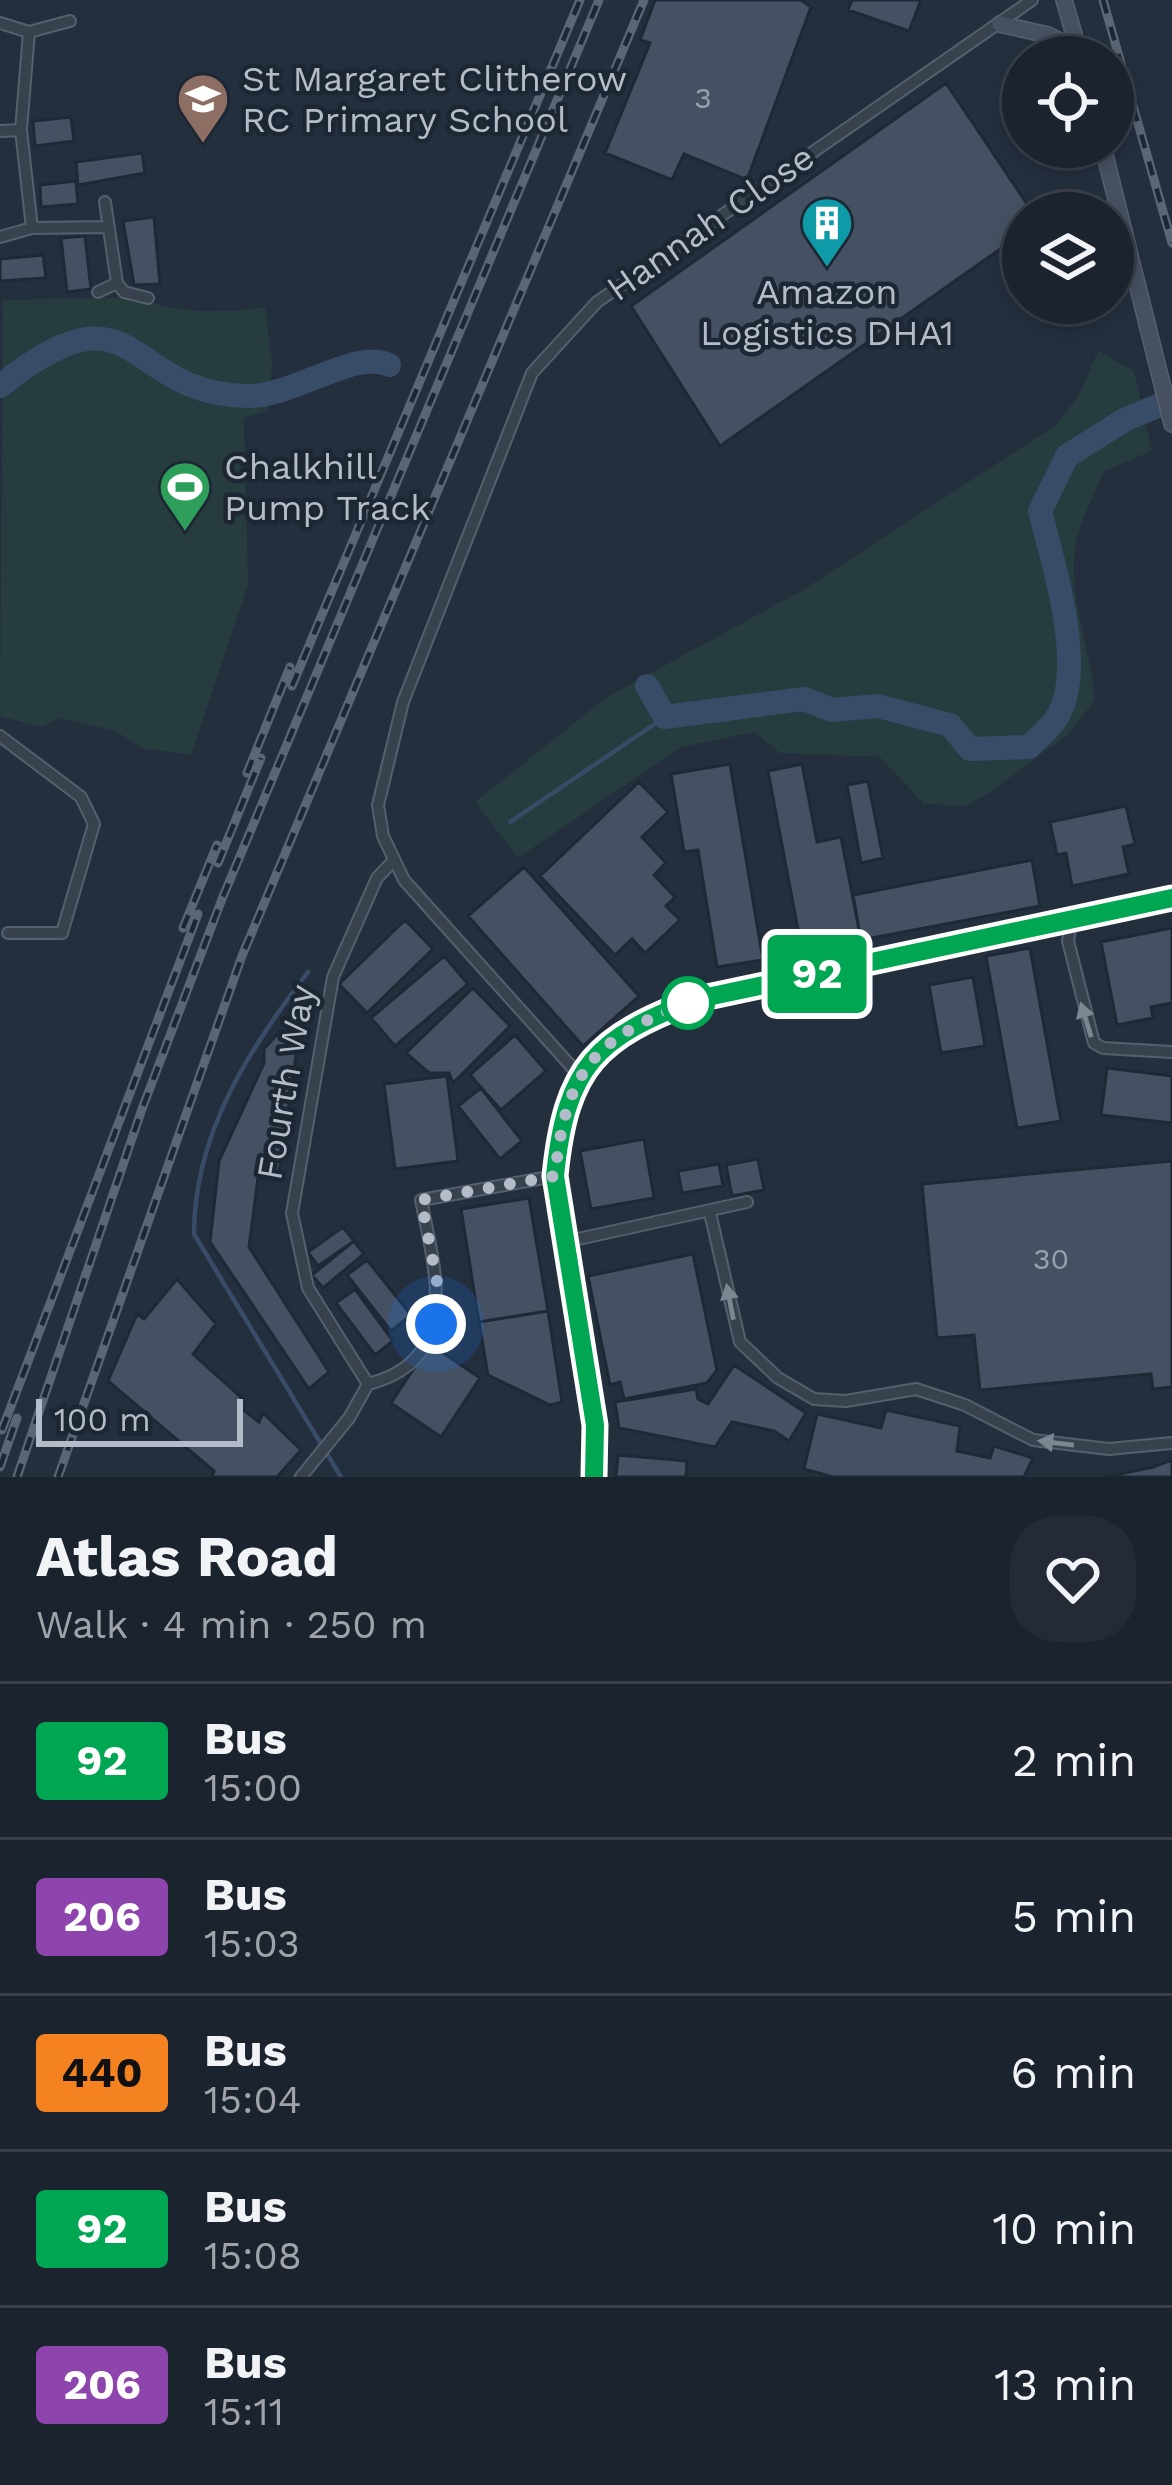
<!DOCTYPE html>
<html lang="en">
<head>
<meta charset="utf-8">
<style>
	:root { --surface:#1b232e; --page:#242b36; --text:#f1f3f6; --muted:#a0a4aa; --line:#39404a }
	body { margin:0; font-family:"Work Sans",sans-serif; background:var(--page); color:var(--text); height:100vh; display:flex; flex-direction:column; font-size:45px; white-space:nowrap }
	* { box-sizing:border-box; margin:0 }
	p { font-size:39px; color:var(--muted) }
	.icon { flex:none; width:66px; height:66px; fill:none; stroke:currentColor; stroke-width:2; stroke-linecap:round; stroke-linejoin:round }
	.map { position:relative; height:1477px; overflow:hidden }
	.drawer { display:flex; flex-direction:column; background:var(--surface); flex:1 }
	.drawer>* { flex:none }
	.badge { padding:0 24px; border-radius:9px; font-size:42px; line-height:78px }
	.fabs { position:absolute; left:1002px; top:36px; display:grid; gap:24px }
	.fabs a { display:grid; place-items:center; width:132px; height:132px; border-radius:50%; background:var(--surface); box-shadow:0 6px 18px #0003,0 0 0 3px var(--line); font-size:60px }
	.scale { position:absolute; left:36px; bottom:30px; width:207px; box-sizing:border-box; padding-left:12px; border:6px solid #b4bcc9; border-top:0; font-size:33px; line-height:42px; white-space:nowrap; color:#b4bcc9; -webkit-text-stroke:9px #1d2633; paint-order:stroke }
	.you { position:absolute; width:60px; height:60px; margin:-30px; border:9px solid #fff; border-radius:50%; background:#1a73e8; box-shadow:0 0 0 18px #1a73e833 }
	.map>.badge { position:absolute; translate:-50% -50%; box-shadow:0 0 0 6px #fff }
	.round { display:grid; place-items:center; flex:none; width:126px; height:126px; border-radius:48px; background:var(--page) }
	.head { display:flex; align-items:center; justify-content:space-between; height:204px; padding:0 36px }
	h1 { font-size:57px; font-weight:700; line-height:90px }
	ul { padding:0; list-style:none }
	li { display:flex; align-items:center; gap:36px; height:156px; padding:0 36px; border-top:3px solid var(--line) }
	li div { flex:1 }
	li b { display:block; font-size:45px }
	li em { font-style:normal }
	li .badge { min-width:132px; font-weight:700; text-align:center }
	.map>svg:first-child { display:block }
	.green { fill:#263c3f }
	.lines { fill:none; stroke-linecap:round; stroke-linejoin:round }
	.stream { stroke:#394c67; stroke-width:4.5 }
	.river { stroke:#394c67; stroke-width:24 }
	.building { fill:#455162; stroke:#1f2835; stroke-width:3 }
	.street-casing { stroke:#565f6c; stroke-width:14 }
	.secondary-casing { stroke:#565f6c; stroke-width:18 }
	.street { stroke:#38414e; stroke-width:10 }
	.secondary { stroke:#465061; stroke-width:15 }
	.rail-casing { stroke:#5a6575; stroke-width:9 }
	.rail { stroke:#1d2633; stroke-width:4.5; stroke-dasharray:14; stroke-linecap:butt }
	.oneway { fill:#7c8592 }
	.line-casing { stroke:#fff; stroke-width:27 }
	.line { stroke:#00a651; stroke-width:18 }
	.walk { stroke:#b4bcc9; stroke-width:12; stroke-dasharray:0 21.6 }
	.stop-dot { fill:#fff; stroke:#00a651; stroke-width:6 }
	.labels { text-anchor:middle; stroke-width:9; stroke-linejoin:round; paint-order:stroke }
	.number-label { font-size:30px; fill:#98a1af }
	.poi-label { font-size:36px; fill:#b4bcc9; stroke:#1d2633; text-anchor:start }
	.street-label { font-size:36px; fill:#b4bcc9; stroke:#1d2633 }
</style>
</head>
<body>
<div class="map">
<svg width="1172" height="1477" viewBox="0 0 1172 1477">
	<rect width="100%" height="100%" fill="#242f3e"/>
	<path class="green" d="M140,297C175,316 227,312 265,307L272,363L269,410L244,418L248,585L191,755L141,748L116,731L61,718L40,727L0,716L3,300Z
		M1098,351L1134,371L1152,451L1104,471C1095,494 1081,518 1076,542C1066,592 1091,649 1095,700L1068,734L989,793L966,806L924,804L880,757L780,753L755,732L681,747L518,858L475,802L607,697L803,590L1056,425L1079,395Z"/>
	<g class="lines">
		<path class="stream" d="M510,822L665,717
			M308,972C249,1049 194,1134 194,1234L341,1477"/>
		<path class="river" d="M0,386C141,274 122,395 248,396C293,397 357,348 389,365
			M647,686L665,717L804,699L832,710L878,706L950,725L970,749L1029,747C1038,738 1049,729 1056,719C1088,671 1053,563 1040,511L1067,456L1126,419L1172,400"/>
	</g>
	<path class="building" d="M655,0H801L811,7L747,180L684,154L672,180L605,153L650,43L640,40Z
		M852,0H921L909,31L848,10Z
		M946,83L1033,213H1023V233L720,446L631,306Z
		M71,117L74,141L35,146L33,121Z
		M142,153L145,173L78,185L76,162Z
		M76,181L78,204L41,207L40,185Z
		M154,217L160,284L134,285L123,221Z
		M85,236L91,289L67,292L61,238Z
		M43,255L46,278L0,281V259Z
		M730,764L763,960L717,967L698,850L684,852L671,774Z
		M802,764L817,842L841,837L861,940L802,951L768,771Z
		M868,781L883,858L861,863L847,785Z
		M639,782L668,812L642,837L666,863L654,875L675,897L666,906L680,920L645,953L632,939L615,955L540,876Z
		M1126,806L1135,844L1123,847L1129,874L1072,886L1066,853L1057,855L1050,822Z
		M1032,860L1040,906L861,940L853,895Z
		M524,867L639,996L583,1046L468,916Z
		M405,920L433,949L367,1013L339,984Z
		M1172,928V1003L1151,1007L1153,1018L1117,1025L1101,942Z
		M1030,948L1061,1121L1017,1128L986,956Z
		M444,956L468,984L395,1046L371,1018Z
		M973,977L985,1046L941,1053L929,985Z
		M473,988L510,1026L453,1083L449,1073H429L406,1053Z
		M279,1032L299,1034L278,1180L258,1178L249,1247L329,1372L309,1389L210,1242L219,1161L264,1063V1049Z
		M515,1035L546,1071L501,1110L470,1075Z
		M1107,1068L1172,1076V1123L1101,1115Z
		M447,1076L458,1161L395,1169L384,1084Z
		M481,1088L522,1141L500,1159L458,1106Z
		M644,1139L654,1198L591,1209L580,1151Z
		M758,1159L764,1190L732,1196L726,1165Z
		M1172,1161V1387L1153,1389L1151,1374L980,1390L974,1335L937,1338L922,1184Z
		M719,1164L723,1186L682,1193L678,1171Z
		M529,1198L548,1311L479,1322L461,1209Z
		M343,1227L354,1241L318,1266L308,1252Z
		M354,1241L364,1254L323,1288L312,1275Z
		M693,1254L717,1370L707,1383L624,1399L620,1382L610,1385L588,1276Z
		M367,1260L411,1315L391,1331L347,1275Z
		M177,1279L216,1324L193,1354L244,1400L240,1407L259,1422L263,1413L301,1450L277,1477H212L214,1471L108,1381L137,1314L144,1319Z
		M355,1289L393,1341L375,1355L336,1303Z
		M548,1311L562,1402L550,1405L488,1375L479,1322Z
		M430,1344L480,1378L441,1437L391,1403Z
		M734,1365L806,1413L789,1441L774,1431L732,1422L715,1447L619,1428L615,1402L696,1389L698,1399L708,1404Z
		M886,1410L960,1426L957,1451L990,1458L994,1446L1033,1458L1024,1477H833L804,1469L817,1414L881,1428Z
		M618,1455L687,1461L686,1477H616Z
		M1172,1460V1477H1105L1153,1467Z"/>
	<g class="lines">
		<g class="street-casing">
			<path id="street" d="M0,23L29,32L70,21
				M29,32L21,130L32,228
				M0,131L21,130
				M0,237L32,228L108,227
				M117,283L124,292L148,298
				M98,292L117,283L105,202
				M0,736L81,797L94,824L62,933H8
				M1072,919L1068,941L1094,1043L1103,1048L1172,1052
				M578,1074L404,880L383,836L378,805L403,702L532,373L597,302L1032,0
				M710,1213L740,1342L778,1378L814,1399L846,1401L916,1389L965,1405L1033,1440L1109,1449L1172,1443
				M569,1241L747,1202
				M368,1384L308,1288L292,1213L333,977L377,878L394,860
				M301,1477L349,1418L368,1384C463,1360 435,1270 421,1200L555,1176"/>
		</g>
		<g class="secondary-casing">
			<path id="secondary" d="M1064,0L1080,55
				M1000,24L1048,35L1080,51
				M1103,147L1172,424
				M594,1477L595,1425L555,1176C566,1066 595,1037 698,999L1172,898"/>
		</g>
		<use href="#street" class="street"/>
		<use href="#secondary" class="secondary"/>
		<g class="rail-casing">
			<path id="rail" d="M1103,0L1172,243
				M292,686L580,0
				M247,773L290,667
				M218,863L261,758
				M183,928L217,845
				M2,1430L198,914
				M0,1467L17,1418
				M17,1477L142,1109L222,899L599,0
				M58,1477L242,956L644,0"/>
		</g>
		<use href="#rail" class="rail"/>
	</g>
	<defs><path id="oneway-solid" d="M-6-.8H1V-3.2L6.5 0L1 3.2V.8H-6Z" transform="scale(3)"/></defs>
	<g class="oneway">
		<use href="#oneway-solid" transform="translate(1086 1020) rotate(-107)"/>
		<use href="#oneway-solid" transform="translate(730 1302) rotate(-101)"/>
		<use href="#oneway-solid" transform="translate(1056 1443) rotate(-173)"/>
	</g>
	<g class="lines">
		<g class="line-casing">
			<path id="line" d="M594,1477L595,1425L555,1176C566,1066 596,1037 698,999L1172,898"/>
		</g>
		<use href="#line" class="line"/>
		<path class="walk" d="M436,1324L438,1287L421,1200L555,1176C566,1066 596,1037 698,999L688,1003"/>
	</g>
	<defs>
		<g id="school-pin" transform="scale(2.7)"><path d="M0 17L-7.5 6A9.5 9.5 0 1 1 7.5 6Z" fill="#8d6e63" stroke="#1d2633"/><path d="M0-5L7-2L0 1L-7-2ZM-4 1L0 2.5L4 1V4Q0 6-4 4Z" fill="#fff"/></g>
		<g id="building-pin" transform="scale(2.7)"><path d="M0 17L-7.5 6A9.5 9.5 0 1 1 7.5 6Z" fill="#0f9aa8" stroke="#1d2633"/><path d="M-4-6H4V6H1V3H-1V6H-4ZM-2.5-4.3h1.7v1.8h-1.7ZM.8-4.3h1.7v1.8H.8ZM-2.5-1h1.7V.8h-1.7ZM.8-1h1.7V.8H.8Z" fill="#fff"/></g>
		<g id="stadium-pin" transform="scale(2.7)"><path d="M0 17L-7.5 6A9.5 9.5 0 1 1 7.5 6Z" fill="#2e9e5b" stroke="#1d2633"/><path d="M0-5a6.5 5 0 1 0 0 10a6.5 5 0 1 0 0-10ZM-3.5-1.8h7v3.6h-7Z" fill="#fff"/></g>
	</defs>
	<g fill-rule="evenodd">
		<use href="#school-pin" x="203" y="99"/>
		<use href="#building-pin" x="827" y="223"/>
		<use href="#stadium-pin" x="185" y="487"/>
	</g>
	<circle class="stop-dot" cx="688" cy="1003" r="24"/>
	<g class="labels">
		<g class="number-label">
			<text x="703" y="108">3</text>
			<text x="1051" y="1269">30</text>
		</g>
		<g class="poi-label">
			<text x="242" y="91">St Margaret Clitherow<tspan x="242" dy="41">RC Primary School</tspan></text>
			<text x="827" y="304" text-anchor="middle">Amazon<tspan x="827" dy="41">Logistics DHA1</tspan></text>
			<text x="224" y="479">Chalkhill<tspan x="224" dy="41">Pump Track</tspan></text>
		</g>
		<g class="street-label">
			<text transform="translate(710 222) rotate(-35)" y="13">Hannah Close</text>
			<text transform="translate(285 1082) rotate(-80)" y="13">Fourth Way</text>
		</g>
	</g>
</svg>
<div class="fabs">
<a><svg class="icon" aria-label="locate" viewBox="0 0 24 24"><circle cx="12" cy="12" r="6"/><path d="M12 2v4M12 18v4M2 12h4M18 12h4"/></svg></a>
<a><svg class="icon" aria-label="layers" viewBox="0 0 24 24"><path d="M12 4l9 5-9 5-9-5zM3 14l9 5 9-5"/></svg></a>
</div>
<div class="scale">100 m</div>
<div class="you" style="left:436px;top:1324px"></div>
<b class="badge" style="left:817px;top:974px;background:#00a651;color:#fff">92</b>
</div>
<section class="drawer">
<div class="head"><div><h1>Atlas Road</h1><p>Walk · 4 min · 250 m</p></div><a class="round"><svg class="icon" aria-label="heart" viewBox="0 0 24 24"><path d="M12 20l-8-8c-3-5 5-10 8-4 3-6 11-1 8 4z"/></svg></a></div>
<ul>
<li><span class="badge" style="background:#00a651;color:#fff">92</span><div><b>Bus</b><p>15:00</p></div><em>2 min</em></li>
<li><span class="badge" style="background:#8e44ad;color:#fff">206</span><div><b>Bus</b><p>15:03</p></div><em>5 min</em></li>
<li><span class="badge" style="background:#f58220;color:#111">440</span><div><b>Bus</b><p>15:04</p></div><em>6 min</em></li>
<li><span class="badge" style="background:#00a651;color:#fff">92</span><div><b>Bus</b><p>15:08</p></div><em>10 min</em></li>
<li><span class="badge" style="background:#8e44ad;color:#fff">206</span><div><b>Bus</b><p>15:11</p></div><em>13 min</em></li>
</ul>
</section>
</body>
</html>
